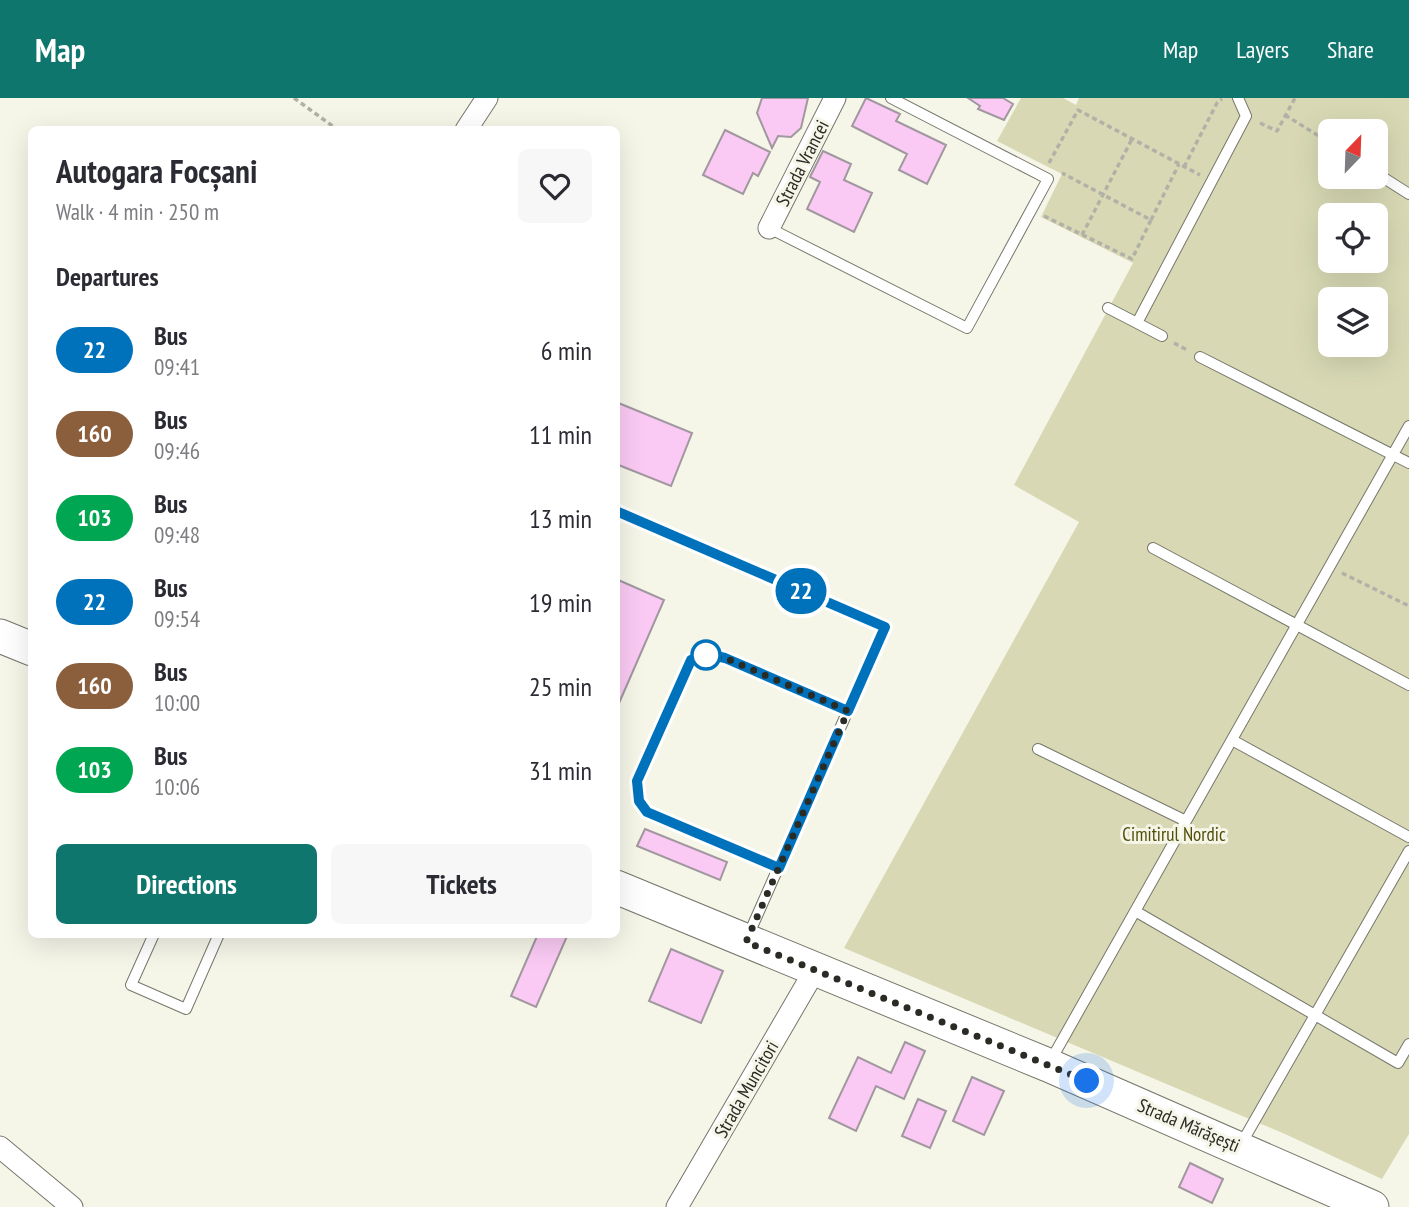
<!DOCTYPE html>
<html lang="en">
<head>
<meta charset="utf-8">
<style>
	:root { --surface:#fff; --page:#f7f7f7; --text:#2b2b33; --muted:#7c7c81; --accent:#0f766e }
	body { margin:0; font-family:"PT Sans Narrow",sans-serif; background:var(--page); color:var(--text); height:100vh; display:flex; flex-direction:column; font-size:26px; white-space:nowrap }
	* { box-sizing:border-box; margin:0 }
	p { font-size:23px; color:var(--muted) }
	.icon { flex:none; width:38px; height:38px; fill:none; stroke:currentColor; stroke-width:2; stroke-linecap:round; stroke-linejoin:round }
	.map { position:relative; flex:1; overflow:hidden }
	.drawer { position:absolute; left:28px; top:28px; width:592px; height:812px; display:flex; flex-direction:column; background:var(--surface); border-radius:10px; box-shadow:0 7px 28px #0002 }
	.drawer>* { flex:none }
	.badge { padding:0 14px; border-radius:23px; font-size:24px; line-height:46px }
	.needle { width:46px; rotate:23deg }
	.controls { position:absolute; left:1318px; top:21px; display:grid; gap:14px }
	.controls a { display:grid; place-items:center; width:70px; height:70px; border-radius:10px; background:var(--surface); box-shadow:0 7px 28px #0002; font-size:35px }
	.you { position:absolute; width:35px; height:35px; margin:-18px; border:5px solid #fff; border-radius:50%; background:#1a73e8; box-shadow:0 0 0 10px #1a73e833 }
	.map>.badge { position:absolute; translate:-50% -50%; box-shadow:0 0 0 4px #fff }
	h2 { padding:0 28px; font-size:26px; line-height:63px }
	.round { display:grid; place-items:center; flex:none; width:74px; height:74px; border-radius:10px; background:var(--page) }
	.overview { display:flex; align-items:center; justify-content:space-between; height:119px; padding:0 28px }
	h1 { font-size:33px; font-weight:600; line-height:52px }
	.action { display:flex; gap:14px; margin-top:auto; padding:14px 28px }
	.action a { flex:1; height:80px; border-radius:10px; background:var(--accent); color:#fff; font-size:28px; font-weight:600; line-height:80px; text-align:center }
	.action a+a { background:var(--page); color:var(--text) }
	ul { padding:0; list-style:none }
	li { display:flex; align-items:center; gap:21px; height:84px; padding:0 28px }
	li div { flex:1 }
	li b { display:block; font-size:26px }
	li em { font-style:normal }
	li .badge { min-width:77px; font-weight:700; text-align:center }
	header { display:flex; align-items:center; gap:42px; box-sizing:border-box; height:98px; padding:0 35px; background:var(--accent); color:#fff }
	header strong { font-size:33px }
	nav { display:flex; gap:38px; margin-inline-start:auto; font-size:24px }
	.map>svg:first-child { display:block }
	.green { fill:#d8d9b4; fill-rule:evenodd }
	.building { fill:#facaf4; stroke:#a1979f; stroke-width:2 }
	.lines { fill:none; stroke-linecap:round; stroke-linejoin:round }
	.service-casing { stroke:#76776b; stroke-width:12 }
	.minor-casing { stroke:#76776b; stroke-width:23 }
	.primary-casing { stroke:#76776b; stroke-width:35 }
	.path { stroke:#b1b1a7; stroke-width:3.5; stroke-dasharray:5 3.5; stroke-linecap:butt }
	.service { stroke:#fff; stroke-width:10 }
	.minor { stroke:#fff; stroke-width:21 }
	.primary { stroke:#fff; stroke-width:33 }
	.line-casing { stroke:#fff; stroke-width:16 }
	.line { stroke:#0072bc; stroke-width:10 }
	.walk { stroke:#2b2b26; stroke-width:7; stroke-dasharray:0 12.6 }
	.stop-dot { fill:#fff; stroke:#0072bc; stroke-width:3.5 }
	.labels { text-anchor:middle; stroke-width:6; stroke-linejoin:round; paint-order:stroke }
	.street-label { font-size:19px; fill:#2b2b26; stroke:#f5f5e8 }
	.park-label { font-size:19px; fill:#51500a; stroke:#f5f5e8 }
</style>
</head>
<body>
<header>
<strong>Map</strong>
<nav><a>Map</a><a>Layers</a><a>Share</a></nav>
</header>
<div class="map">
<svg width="1409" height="1109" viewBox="0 0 1409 1109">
	<rect width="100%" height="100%" fill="#f5f5e8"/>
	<path class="green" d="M1021,0H1063L1076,7L1079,0H1409V1036L1382,1081L1285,1036L844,850L1079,424L1014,387L1133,165L1041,119L1062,76L997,43ZM1330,33H1376V79H1330ZM1330,117H1376V163H1330ZM1330,201H1376V247H1330Z"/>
	<path class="building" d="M762,0H808L801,30L791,39L778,38L772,50L757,15Z
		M866,0L900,16L896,23L946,47L927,86L899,72L907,56L852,28Z
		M968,0H1003L1013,6L1004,22L978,11L980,8Z
		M725,32L770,54L758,78L753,75L743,96L703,77Z
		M823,53L851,66L844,82L872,95L854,134L807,111L820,84L810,79Z
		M616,304L692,335L671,388L616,366Z
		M616,481L664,502L616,612Z
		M645,731L727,764L720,782L637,748Z
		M538,836H568L536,909L511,898Z
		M671,851L723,873L701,925L649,903Z
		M905,944L925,953L904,1001L876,988L856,1033L829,1020L858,959L891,975Z
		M972,979L1004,993L984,1037L953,1023Z
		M918,1001L946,1013L930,1050L902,1038Z
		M1190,1065L1223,1081L1212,1105L1179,1089Z"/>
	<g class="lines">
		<g class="service-casing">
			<path id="service" d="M1376,75L1409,96
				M769,130L967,230L1048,81L891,0
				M1108,210L1137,225
				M1162,238L1137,225L1246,18L1238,0
				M1200,259L1409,365
				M616,413L885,529L748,838
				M1153,450L1409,587
				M1232,642L1409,739
				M1038,651L1186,723
				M779,770L647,714L639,703L637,683L691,562L707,556L725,560L848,613
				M1135,813L1398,965L1409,946
				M154,836L131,887L186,911L219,836
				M1051,962L1409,328
				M1240,1048L1409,753"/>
		</g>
		<g class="minor-casing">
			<path id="minor" d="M466,32L487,0
				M769,130L835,0
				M0,1049L72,1109
				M677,1109L815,872"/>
		</g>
		<g class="primary-casing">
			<path id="primary" d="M0,538L32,551
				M616,789L1048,967L1372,1109"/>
		</g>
		<path class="path" d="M294,0L338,32
			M1285,17L1330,45
			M1260,25L1277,33L1295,0
			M1049,65L1078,12L1200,77
			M1184,69L1217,5L1222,1
			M1044,118L1132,161L1151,122L1062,75
			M1151,122L1179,66
			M1082,137L1132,41
			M1174,245L1189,253
			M1342,475L1409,508"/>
		<use href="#service" class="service"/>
		<use href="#minor" class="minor"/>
		<use href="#primary" class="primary"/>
	</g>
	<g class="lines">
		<g class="line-casing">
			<path id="line" d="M616,413L885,529L848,613L725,560L707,556L691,562L637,683L639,703L647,714L779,770L838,635"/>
		</g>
		<use href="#line" class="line"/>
		<path class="walk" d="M706,557L725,560L848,613L746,844L1087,983"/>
	</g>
	<circle class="stop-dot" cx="706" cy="557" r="14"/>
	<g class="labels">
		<g class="street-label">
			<text transform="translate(802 65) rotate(-63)" y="7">Strada Vrancei</text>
			<text transform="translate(746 991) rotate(-60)" y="7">Strada Muncitori</text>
			<text transform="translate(1189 1027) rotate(23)" y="7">Strada Mărășești</text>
		</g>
		<g class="park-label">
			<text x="1174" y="743">Cimitirul Nordic</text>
		</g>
	</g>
</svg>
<div class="controls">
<a><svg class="needle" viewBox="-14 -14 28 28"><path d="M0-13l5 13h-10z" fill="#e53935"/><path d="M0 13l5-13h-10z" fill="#7c7c81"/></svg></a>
<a><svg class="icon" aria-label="locate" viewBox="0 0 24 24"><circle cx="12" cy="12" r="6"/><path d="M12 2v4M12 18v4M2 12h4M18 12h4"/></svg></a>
<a><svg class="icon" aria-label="layers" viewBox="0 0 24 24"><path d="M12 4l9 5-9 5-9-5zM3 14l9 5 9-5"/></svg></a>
</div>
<div class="you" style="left:1087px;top:983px"></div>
<b class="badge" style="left:801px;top:493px;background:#0072bc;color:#fff">22</b>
<section class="drawer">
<div class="overview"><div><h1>Autogara Focșani</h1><p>Walk · 4 min · 250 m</p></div><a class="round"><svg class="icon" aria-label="heart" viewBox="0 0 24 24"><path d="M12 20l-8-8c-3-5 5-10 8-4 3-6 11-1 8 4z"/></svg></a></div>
<h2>Departures</h2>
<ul>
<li><span class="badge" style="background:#0072bc;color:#fff">22</span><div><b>Bus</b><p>09:41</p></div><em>6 min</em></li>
<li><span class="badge" style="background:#8b5e3c;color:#fff">160</span><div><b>Bus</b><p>09:46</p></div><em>11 min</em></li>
<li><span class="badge" style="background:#00a651;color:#fff">103</span><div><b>Bus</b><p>09:48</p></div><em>13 min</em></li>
<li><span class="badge" style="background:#0072bc;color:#fff">22</span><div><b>Bus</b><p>09:54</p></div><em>19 min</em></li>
<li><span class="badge" style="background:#8b5e3c;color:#fff">160</span><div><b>Bus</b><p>10:00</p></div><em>25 min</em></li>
<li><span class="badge" style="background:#00a651;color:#fff">103</span><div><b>Bus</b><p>10:06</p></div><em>31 min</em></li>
</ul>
<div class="action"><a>Directions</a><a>Tickets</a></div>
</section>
</div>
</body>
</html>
